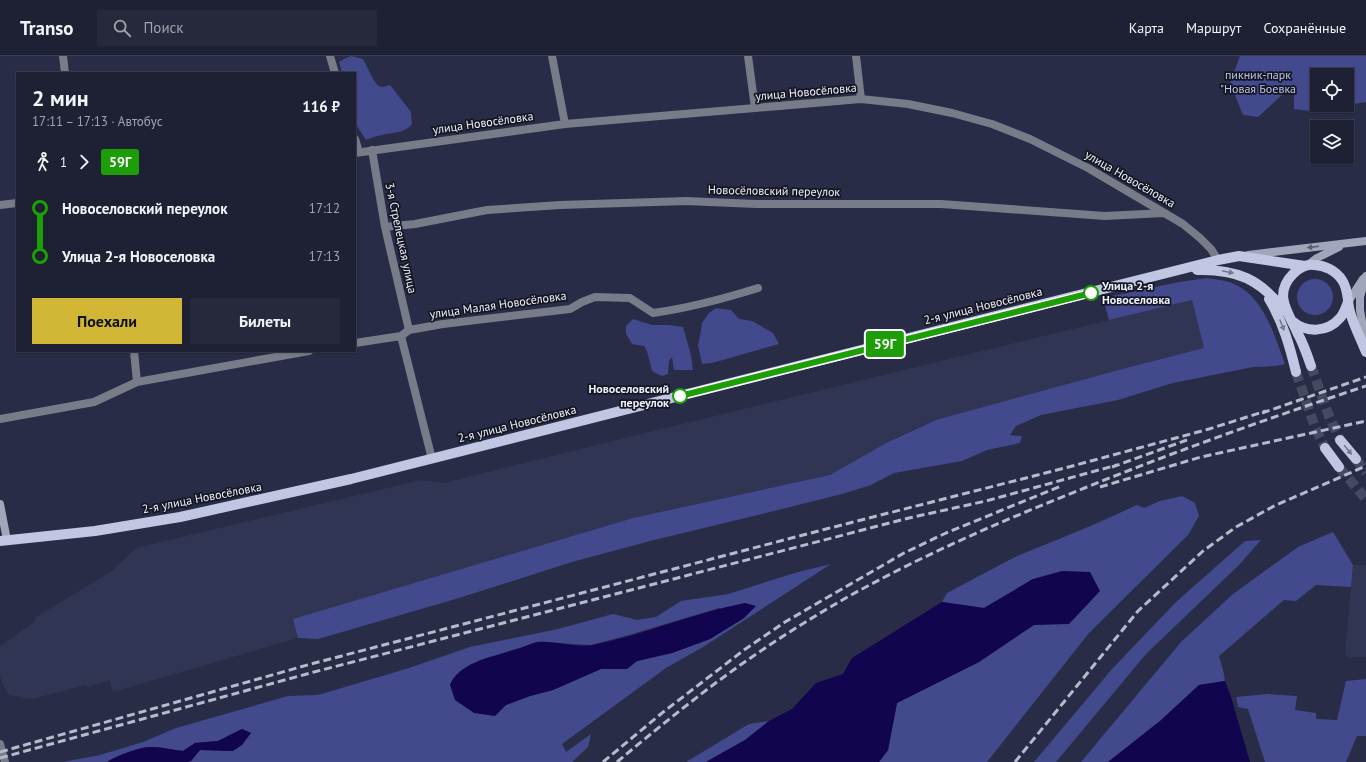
<!DOCTYPE html>
<html lang="ru">
<head>
<meta charset="utf-8">
<style>
	:root { --surface:#1e2134; --page:#26293c; --text:#f1f3f6; --muted:#a1a3ac; --line:#3c3e4f; --accent:#d2b736 }
	body { margin:0; font-family:"PT Sans",sans-serif; background:var(--page); color:var(--text); height:100vh; display:flex; flex-direction:column; font-size:15px; white-space:nowrap }
	* { box-sizing:border-box; margin:0 }
	p { font-size:13px; color:var(--muted) }
	.icon { flex:none; width:22px; height:22px; fill:none; stroke:currentColor; stroke-width:2; stroke-linecap:round; stroke-linejoin:round }
	.map { position:relative; flex:1; overflow:hidden }
	.sheet { position:absolute; left:16px; top:16px; width:340px; height:280px; display:flex; flex-direction:column; background:var(--surface); border-radius:0px; box-shadow:0 1px 3px #0004,0 0 0 1px var(--line) }
	.sheet>* { flex:none }
	.badge { padding:0 8px; border-radius:3px; font-size:14px; line-height:26px }
	.buttons { position:absolute; left:1310px; top:12px; display:grid; gap:8px }
	.buttons a { display:grid; place-items:center; width:44px; height:44px; border-radius:0px; background:var(--surface); box-shadow:0 1px 3px #0004,0 0 0 1px var(--line); font-size:20px }
	.map>.badge { position:absolute; translate:-50% -50%; box-shadow:0 0 0 2px #fff }
	.legs { display:flex; align-items:center; gap:6px; height:44px; padding:0 16px; font-size:13px }
	.legs p { margin-inline-start:auto }
	.headline { display:flex; align-items:center; justify-content:space-between; height:68px; padding:0 16px }
	h1 { font-size:22px; font-weight:700; line-height:30px }
	.action { display:flex; gap:8px; margin-top:auto; padding:8px 16px }
	.action a { flex:1; height:46px; border-radius:0px; background:var(--accent); color:#111; font-size:16px; font-weight:700; line-height:46px; text-align:center }
	.action a+a { background:var(--page); color:var(--text) }
	ul { padding:0 16px; list-style:none }
	li { display:flex; align-items:center; gap:14px; height:48px; font-size:15px }
	li i { display:grid; place-items:center; width:6px; height:100%; margin:0 5px; background:currentColor }
	li i::after { content:''; width:10px; height:10px; margin:-5px; border:3px solid; border-radius:50%; background:var(--surface) }
	li p { margin-inline-start:auto }
	li:first-child i { background:linear-gradient(#0000 50%,currentColor 0) }
	li:last-child i { background:linear-gradient(currentColor 50%,#0000 0) }
	header { display:flex; align-items:center; gap:24px; box-sizing:border-box; height:56px; padding:0 20px; background:var(--surface); border-bottom:1px solid var(--line) }
	header strong { font-size:19px }
	nav { display:flex; gap:22px; margin-inline-start:auto; font-size:14px }
	.search { width:280px; height:36px; background:var(--page); display:flex; align-items:center; gap:10px; box-sizing:border-box; padding:0 14px; border-radius:0px; color:var(--muted); font-size:15px }
	.map>svg:first-child { display:block }
	.built { fill:#313554 }
	.green { fill:#43498d; fill-rule:evenodd }
	.water { fill:#11054f }
	.lines { fill:none; stroke-linecap:round; stroke-linejoin:round }
	.primary-tunnel { stroke:#464961; stroke-width:10; stroke-dasharray:10 5; stroke-linecap:butt }
	.street { stroke:#787b88; stroke-width:8 }
	.secondary { stroke:#a1a6bb; stroke-width:8 }
	.primary { stroke:#c1c7e2; stroke-width:10 }
	.rail { stroke:#b7baca; stroke-width:3; stroke-dasharray:8 4; stroke-linecap:butt }
	.oneway { fill:#5a5e6e }
	.oneway2 { fill:#73778b }
	.line-1-casing { stroke:#fff; stroke-width:9 }
	.line-1 { stroke:#1d9d08; stroke-width:6 }
	.stop-1-dot { fill:#fff; stroke:#1d9d08; stroke-width:2 }
	.labels { text-anchor:middle; stroke-width:3.5; stroke-linejoin:round; paint-order:stroke }
	.park-label { font-size:12px; fill:#bbc3ed; stroke:#141621 }
	.street-label { font-size:12px; fill:#edf0fd; stroke:#141621 }
	.stop-label { font-size:12px; font-weight:bold; fill:#edf0fd; stroke:#141621; text-anchor:start }
</style>
</head>
<body>
<header>
<strong>Transo</strong>
<div class="search"><svg class="icon" aria-label="search" viewBox="0 0 24 24"><circle cx="10" cy="10" r="6"/><path d="M15 15l6 6"/></svg>Поиск</div>
<nav><a>Карта</a><a>Маршрут</a><a>Сохранённые</a></nav>
</header>
<div class="map">
<svg width="1366" height="706" viewBox="0 0 1366 706">
	<rect width="100%" height="100%" fill="#282c46"/>
	<path class="built" d="M1192,244L1204,292L1126,312L925,368L888,386L830,419L633,462L294,563L298,582L113,636L109,624L88,631L86,629L32,643L8,639L0,621V590L35,566L36,561L112,515L136,492L421,424L444,427L641,378Z
		M1353,509H1366V601H1349L1345,598Z"/>
	<path class="green" d="M351,0L363,3L373,23L378,30L383,31L390,29L408,52L411,56L412,68C404,78 393,76 382,79C376,80 371,82 366,84L355,67V17H342L339,6L344,3Z
		M1240,0H1366V46L1347,49V19H1317V49H1347L1309,55L1294,53V28L1258,61L1243,59L1230,27Z
		M1207,222C1214,223 1222,224 1229,226C1263,237 1274,278 1285,308L1276,310L1253,311L1173,327L1118,344L1041,359L1016,370L1010,379L1022,380L1020,387L987,394L962,405L894,417L871,429L842,438L774,455L654,484L572,506L459,542L318,583L298,582L293,563L633,462L830,419L888,386L936,364L1126,312L1204,292L1192,244L1109,264L1103,242L1179,226Z
		M1297 241a18 18 0 1 1 36 0a18 18 0 1 1-36 0Z
		M716,252L731,254L739,263L752,265L773,277L779,288L712,307L702,308L698,289L700,280L702,267L709,257Z
		M633,263L652,269H669L683,271L691,299L693,314H674L672,301L669,305L668,318L662,320L652,315L647,295L644,290L632,288L626,278V270Z
		M1182,440L1195,447L1199,460L1188,479L1089,577L987,706H879L888,694L897,647L979,606L1034,568H1069L1033,523L984,552L942,546L947,537L1015,501L1093,469L1137,449L1144,452L1160,445Z
		M1333,476L1353,509L1351,531L1316,529L1296,545L1284,544L1219,600L1224,618L1225,625L1199,629L1160,665L1108,706H1081L1181,586L1233,538L1298,491Z
		M1261,484L1239,509L1146,598L1056,706H1034L1112,613L1176,546L1245,485Z
		M831,508L703,591L666,612L562,688L566,696L591,678L588,691L572,706H187L191,705L200,694L233,695L251,677L242,673L218,685L195,687L183,695C173,694 162,691 152,691C139,691 118,699 107,706H63L100,699L143,686L176,672L288,640L318,639L409,612L470,591L558,573L613,558L637,564L656,561L681,545L728,538L798,516ZM719,552L744,562L710,583L672,597L637,605L627,613H601L553,634L530,640L506,649L453,623L459,617L480,604L538,586L591,589L629,579Z
		M1366,623V680H1357L1346,706H1265L1248,653L1238,651L1236,641L1267,638L1297,640L1295,654L1316,657V663L1337,664L1346,625Z
		M769,665L745,684L706,706H686L749,668Z"/>
	<path class="water" d="M1062,515L1090,516L1100,535L1069,568L1034,569L979,606L897,647L888,694L879,706H706L745,684L769,665L792,653L816,627L843,618L852,602L942,546L984,552L1033,523Z
		M745,547L756,550L744,562L710,583L672,597L637,605L627,613H601L553,634L530,640L506,649L495,660L474,657L455,644L450,629C459,606 493,601 514,594C522,592 530,588 537,586C555,584 575,592 592,589C644,579 693,557 745,547Z
		M1225,625L1231,641L1250,706H1108L1160,665L1199,629Z
		M242,673L251,677L242,689L233,695L200,694L191,705L187,706H107C118,699 139,691 152,691C162,691 173,694 183,695L195,687L218,685Z"/>
	<g class="lines">
		<path class="primary-tunnel" d="M1311,310L1329,360L1340,384
			M1296,316L1315,371L1325,392
			M1356,403L1366,417
			M1339,411L1366,443"/>
		<path class="street" d="M63,0L65,17
			M330,0L335,17
			M552,0L565,68
			M748,0L755,52
			M856,0L861,43
			M355,83L359,96
			M372,94L385,171L409,274
			M355,97L565,68L861,43L908,48L952,57L992,68L1030,83L1088,112L1183,168L1200,182L1211,193L1218,204
			M0,149L17,147
			M385,171L415,168L487,154L560,149L686,145L756,148H941L1105,160L1164,157
			M401,280L432,403
			M355,287L401,280L409,274L443,268L570,253L582,246L595,241L630,242L653,257C689,252 723,243 758,232
			M134,295L137,326
			M0,363L94,346L137,326L309,295
			M0,688L5,706"/>
		<path class="secondary" d="M1248,199L1366,185
			M1308,209L1317,202L1339,191
			M1366,220L1360,241V254L1366,287
			M1348,246L1363,223
			M0,448L7,484"/>
		<path class="primary" d="M1197,214C1237,213 1260,223 1285,255
			M1269,243C1283,266 1290,291 1296,316
			M1292,265C1306,277 1327,277 1340,262C1344,258 1346,251 1348,246
			M1311,310C1307,298 1303,287 1297,276C1288,256 1273,238 1293,218C1299,212 1306,208 1314,209C1325,209 1336,215 1342,224C1349,234 1347,246 1350,256C1354,270 1361,283 1366,296
			M1340,384L1356,403
			M1325,392L1339,411
			M0,485L95,475L180,461L351,423L1218,204L1239,200L1305,210"/>
		<path class="rail" d="M1262,357L1366,321
			M1112,411L1187,384
			M1100,431L1201,401L1366,365
			M0,696L311,608L826,473L1065,412L1209,373L1266,355
			M0,702L314,616L909,462L986,445L1117,409
			M603,706L662,657L744,594L785,566L904,497L946,477L1061,430
			M617,706C648,680 680,654 713,629C754,598 799,569 844,543C922,499 1004,464 1087,431C1179,394 1272,361 1366,330
			M1015,706L1138,555L1203,495L1236,471L1274,450L1366,410"/>
	</g>
	<defs><path id="oneway-solid" d="M-6-.8H1V-3.2L6.5 0L1 3.2V.8H-6Z"/></defs>
	<use class="oneway" href="#oneway-solid" transform="translate(1313 191) rotate(173)"/>
	<g class="oneway2">
		<use href="#oneway-solid" transform="translate(1228 216) rotate(12)"/>
		<use href="#oneway-solid" transform="translate(1282 269) rotate(68)"/>
		<use href="#oneway-solid" transform="translate(1348 394) rotate(51)"/>
	</g>
	<g class="lines">
		<g class="line-1-casing">
			<path id="line-1" d="M680,340L1091,237"/>
		</g>
		<use href="#line-1" class="line-1"/>
	</g>
	<g class="stop-1-dot">
		<circle cx="1091" cy="237" r="7"/>
		<circle cx="680" cy="340" r="7"/>
	</g>
	<g class="labels">
		<g class="park-label">
			<text x="1258" y="23">пикник-парк<tspan x="1258" dy="14">"Новая Боевка</tspan></text>
		</g>
		<g class="street-label">
			<text transform="translate(806 36) rotate(-5)" y="4">улица Новосёловка</text>
			<text transform="translate(483 67) rotate(-8)" y="4">улица Новосёловка</text>
			<text transform="translate(1130 123) rotate(30)" y="4">улица Новосёловка</text>
			<text transform="translate(774 135) rotate(1)" y="4">Новосёловский переулок</text>
			<text transform="translate(401 182) rotate(78)" y="4">3-я Стрелецкая улица</text>
			<text transform="translate(498 249) rotate(-8)" y="4">улица Малая Новосёловка</text>
			<text transform="translate(983 250) rotate(-14)" y="4">2-я улица Новосёловка</text>
			<text transform="translate(517 368) rotate(-14)" y="4">2-я улица Новосёловка</text>
			<text transform="translate(202 442) rotate(-11)" y="4">2-я улица Новосёловка</text>
		</g>
		<g class="stop-label">
			<text x="1102" y="234">Улица 2-я<tspan x="1102" dy="14">Новоселовка</tspan></text>
			<text x="669" y="337" text-anchor="end">Новоселовский<tspan x="669" dy="14">переулок</tspan></text>
		</g>
	</g>
</svg>
<div class="buttons">
<a><svg class="icon" aria-label="locate" viewBox="0 0 24 24"><circle cx="12" cy="12" r="6"/><path d="M12 2v4M12 18v4M2 12h4M18 12h4"/></svg></a>
<a><svg class="icon" aria-label="layers" viewBox="0 0 24 24"><path d="M12 4l9 5-9 5-9-5zM3 14l9 5 9-5"/></svg></a>
</div>
<b class="badge" style="left:885px;top:288px;background:#1d9d08;color:#fff">59Г</b>
<section class="sheet">
<div class="headline"><div><h1>2 мин</h1><p>17:11 – 17:13 · Автобус</p></div><b>116 ₽</b></div>
<div class="legs"><svg class="icon" aria-label="walk" viewBox="0 0 24 24"><circle cx="13" cy="4" r="2"/><path d="M13 8l-2 6 4 7M11 14l-3 7M7 12l3-4h3l4 4"/></svg>1<svg class="icon" aria-label="forward" viewBox="0 0 24 24"><path d="M9 5l7 7-7 7"/></svg><b class="badge" style="background:#1d9d08;color:#fff">59Г</b></div>
<ul>
<li><i style="color:#1d9d08"></i><b>Новоселовский переулок</b><p>17:12</p></li>
<li><i style="color:#1d9d08"></i><b>Улица 2-я Новоселовка</b><p>17:13</p></li>
</ul>
<div class="action"><a>Поехали</a><a>Билеты</a></div>
</section>
</div>
</body>
</html>
